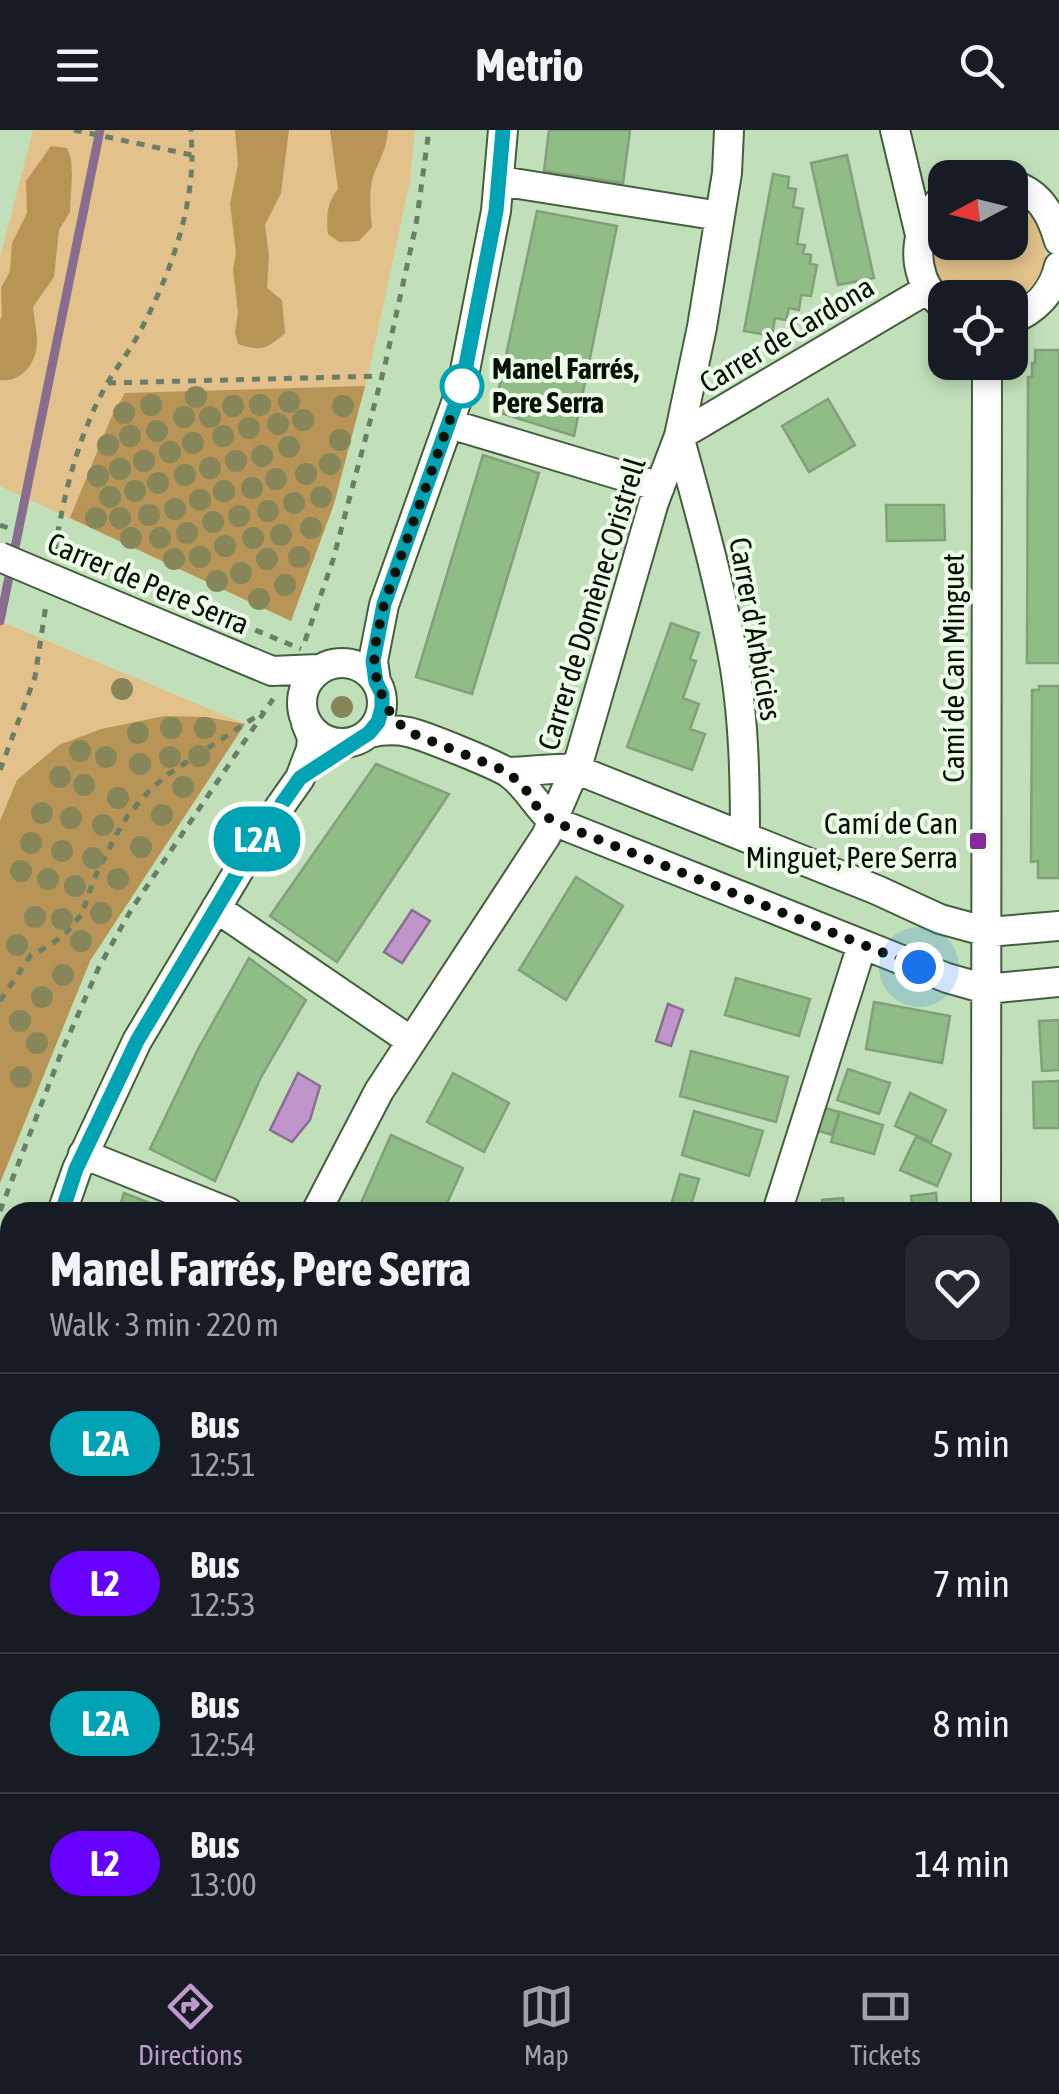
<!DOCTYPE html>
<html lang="en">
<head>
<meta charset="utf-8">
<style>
	:root { --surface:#171b24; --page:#242831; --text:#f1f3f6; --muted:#9ea1a6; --line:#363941; --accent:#c099cc }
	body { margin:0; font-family:"Asap Condensed",sans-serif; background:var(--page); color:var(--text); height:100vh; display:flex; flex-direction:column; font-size:38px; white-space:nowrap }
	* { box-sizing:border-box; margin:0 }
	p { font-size:32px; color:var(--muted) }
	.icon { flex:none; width:55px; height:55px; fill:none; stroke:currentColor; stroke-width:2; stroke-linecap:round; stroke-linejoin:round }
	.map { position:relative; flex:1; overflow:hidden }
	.drawer { position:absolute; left:0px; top:1072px; width:1060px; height:752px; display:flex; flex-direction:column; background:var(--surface); border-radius:30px 30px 0 0; box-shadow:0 5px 15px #0003 }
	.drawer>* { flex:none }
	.badge { padding:0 20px; border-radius:32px; font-size:35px; line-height:65px }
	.needle { width:65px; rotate:263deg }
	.tools { position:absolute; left:928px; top:30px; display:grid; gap:20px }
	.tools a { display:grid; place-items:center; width:100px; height:100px; border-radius:20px; background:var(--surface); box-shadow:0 5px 15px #0003; font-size:50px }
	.you { position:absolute; width:50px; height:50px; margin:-25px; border:8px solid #fff; border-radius:50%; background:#1a73e8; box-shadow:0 0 0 15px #1a73e833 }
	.map>.badge { position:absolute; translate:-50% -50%; box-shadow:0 0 0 5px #fff }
	.round { display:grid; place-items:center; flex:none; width:105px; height:105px; border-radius:20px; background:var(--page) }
	.head { display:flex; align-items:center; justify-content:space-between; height:170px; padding:0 50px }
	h1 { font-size:48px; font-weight:700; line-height:75px }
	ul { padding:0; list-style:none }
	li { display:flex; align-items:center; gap:30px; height:140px; padding:0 50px; border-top:2px solid var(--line) }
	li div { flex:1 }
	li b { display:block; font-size:38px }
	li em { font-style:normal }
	li .badge { min-width:110px; font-weight:700; text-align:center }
	header { display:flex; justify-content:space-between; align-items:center; height:130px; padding:0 50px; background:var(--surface); font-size:45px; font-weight:700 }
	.tab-bar { display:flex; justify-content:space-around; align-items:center; height:140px; border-top:2px solid var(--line); background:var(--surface); font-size:28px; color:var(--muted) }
	.tab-bar a { display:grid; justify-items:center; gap:5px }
	.tab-bar .current { color:var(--accent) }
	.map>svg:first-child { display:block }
	.green { fill:#e3c18a }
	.forest { fill:#b99457 }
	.water { fill:#c095cb; stroke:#886d90; stroke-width:2.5 }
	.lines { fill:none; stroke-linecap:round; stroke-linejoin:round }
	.stream { stroke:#886d90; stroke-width:9 }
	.building { fill:#90bc85; stroke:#83a07c; stroke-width:2.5 }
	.street-casing { stroke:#445f3d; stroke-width:32 }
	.path { stroke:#6a7f65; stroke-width:5; stroke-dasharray:8 8; stroke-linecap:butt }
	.street { stroke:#fff; stroke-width:28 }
	.street-bridge-casing { stroke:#445f3d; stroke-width:32; stroke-linecap:butt }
	.path-bridge { stroke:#6a7f65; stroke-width:5; stroke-dasharray:8 8; stroke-linecap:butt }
	.street-bridge { stroke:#fff; stroke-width:28 }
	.tree { fill:#868659 }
	.line-casing { stroke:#fff; stroke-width:22 }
	.line { stroke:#00a3b4; stroke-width:15 }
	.walk { stroke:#071105; stroke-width:10; stroke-dasharray:0 18 }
	.stop-dot { fill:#fff; stroke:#00a3b4; stroke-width:5 }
	.poi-dot { fill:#842b98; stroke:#ecfce9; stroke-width:4 }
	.labels { text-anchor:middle; stroke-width:8; stroke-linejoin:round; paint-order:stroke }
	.street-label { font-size:30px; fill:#071105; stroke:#ecfce9 }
	.stop-label { font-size:30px; font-weight:bold; fill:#071105; stroke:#ecfce9; text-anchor:start }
	.poi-label { font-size:30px; fill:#071105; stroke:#ecfce9; text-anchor:end }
</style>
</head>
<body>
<header><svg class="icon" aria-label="menu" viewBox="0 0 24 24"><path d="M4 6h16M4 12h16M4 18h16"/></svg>Metrio<svg class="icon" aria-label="search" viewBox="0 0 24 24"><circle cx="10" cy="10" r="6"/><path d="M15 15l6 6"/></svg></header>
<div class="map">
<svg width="1059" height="1824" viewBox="0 0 1059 1824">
	<rect width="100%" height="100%" fill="#c1e0ba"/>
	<path class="green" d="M33,0H415L410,51L368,246L334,373L291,491L0,356V128Z
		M1010,70C1055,95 1059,151 1010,174V168L955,167C930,146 925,113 945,86V112H1010Z
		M0,491L245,594L90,831L0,1053Z"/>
	<path class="forest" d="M235,0H289L281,63L265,95L269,126L267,158L282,170L285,203C266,219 262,222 238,214L235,202L238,183L233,139L236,123L230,74L238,34Z
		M330,0H388C387,16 382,25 376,39C368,54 370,81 372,97L359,111L339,112L328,104C326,87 327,72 338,59Z
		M51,16L67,18L71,29L72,45L70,82L59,100L54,147L33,177C34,188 37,201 37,212C37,233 21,253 0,250V190L2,186L1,158L10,141L12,113L27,83L26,51Z
		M365,256L334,374L291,491L70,388L111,288L125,263Z
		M165,586L206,587L245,594L90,831L0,1053V691L17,650L59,615L101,599Z"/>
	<path class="water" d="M412,780L430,791L402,833L384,822Z
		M668,874L683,880L671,916L656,911Z
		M298,943L320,956L310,990L292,1012L270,1000Z"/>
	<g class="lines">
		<path class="stream" d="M0,491L100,0"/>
	</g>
	<path class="building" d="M549,0H630L623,53L544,41Z
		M847,25L874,148L838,155L811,33Z
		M773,44L789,47L788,58L796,59L793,77L803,79L797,114L805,115L803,123L811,125L810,134L817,135L811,166L801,165L799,180L789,178L786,190L775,188L772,206L744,201Z
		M537,81L617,96L574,306L494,281Z
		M1035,220H1059V533H1027L1028,247H1032V233H1035Z
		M828,269L855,315L809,342L782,296Z
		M483,325L539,343L472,564L416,547Z
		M886,375H944L945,410L887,411Z
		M671,493L699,503L690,529L696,531L683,568L699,574L690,599L705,604L692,640L627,617Z
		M1039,556H1059V748H1038V731L1031,732L1032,560H1039Z
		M376,634L449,664L337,832L270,786Z
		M576,747L623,776L566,870L519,840Z
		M249,828L306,870L261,947L215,1051L150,1019L198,919Z
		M736,848L810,869L799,906L725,885Z
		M874,872L950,886L942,933L866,919Z
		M1059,890V940L1042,941L1039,891Z
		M691,921L788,947L776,992L680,966Z
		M848,939L890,953L879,984L837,970Z
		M453,943L509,973L484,1022L427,992Z
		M1059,951V998H1034L1033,952Z
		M910,963L946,980L931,1012L895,996Z
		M822,977L839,982L832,1005L815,1000Z
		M694,981L763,1001L749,1046L682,1025Z
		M840,982L883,995L874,1024L831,1012Z
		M391,1005L463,1038L443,1082H357Z
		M916,1007L951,1024L937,1056L900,1040Z
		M680,1044L699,1049L689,1082H669Z
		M124,1063L173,1082H118Z
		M936,1063L938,1082H913L911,1066Z
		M843,1068L845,1082H823L822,1070Z
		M1059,1779V1824H980L996,1815H1050V1784Z
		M59,1815H111L60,1823Z"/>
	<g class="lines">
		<g class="street-casing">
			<path id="street" d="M895,0L920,105
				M500,51L720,86
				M1010,54C1040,62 1051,84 1059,111
				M945,66C923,86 912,116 922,146C926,159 936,169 945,178
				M1010,190C1035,181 1053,162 1059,136
				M450,294L660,357
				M126,480L272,541L318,539
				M302 573a40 40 0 1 1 80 0a40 40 0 1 1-80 0Z
				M376,552L373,531L384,475L462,256L496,81L503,0
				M369,603C382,600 394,599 408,602C423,605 500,636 510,644C527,656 536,676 553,691L947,848L986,859L1059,852
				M508,642C531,642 553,637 575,639L877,760L940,789L988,802L1059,796
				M745,707C745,651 744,594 735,538C722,460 700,383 679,306L928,159
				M216,778L411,911
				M83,1024L228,1082
				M62,1082L77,1039L137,911L260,705L300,648L311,619L312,608L306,593
				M316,1082L379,961L546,706L580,627L654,372L679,306L702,197L720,86L727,43L729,0
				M777,1082L862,815
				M986,1082L987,232
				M1050,1151L1059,1150
				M0,1332L10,1276
				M0,1572L10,1571
				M0,1769L7,1824
				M263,1815L288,1824
				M163,1824L215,1815
				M541,1824L544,1815
				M903,1824L910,1815"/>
		</g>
		<path class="path" d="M74,0L192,25L191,0
			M108,253L382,246
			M55,420C64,362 79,303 108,252C117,237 128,223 137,207C166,154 192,87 192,25
			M305,511L333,430L385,235L416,95L429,0
			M0,640L35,547L46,475
			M0,871L31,825L47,817L65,804L82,784L94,749L116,705L128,685L150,660L167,645L263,582
			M0,1081L62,921L99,837L131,780L273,569"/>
		<use href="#street" class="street"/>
		<g class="street-bridge-casing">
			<path id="street-bridge" d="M0,427L126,480"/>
		</g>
		<path class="path-bridge" d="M0,395L11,399
			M137,451L301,519"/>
		<use href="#street-bridge" class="street-bridge"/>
	</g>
	<g class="tree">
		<circle cx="196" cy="267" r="11"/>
		<circle cx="289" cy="272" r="11"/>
		<circle cx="151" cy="275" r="11"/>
		<circle cx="260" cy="275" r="11"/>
		<circle cx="233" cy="276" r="11"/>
		<circle cx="343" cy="276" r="11"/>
		<circle cx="124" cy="283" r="11"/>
		<circle cx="184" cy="287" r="11"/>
		<circle cx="210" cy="287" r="11"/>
		<circle cx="303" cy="290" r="11"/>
		<circle cx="278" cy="294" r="11"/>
		<circle cx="249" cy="298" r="11"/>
		<circle cx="157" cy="301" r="11"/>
		<circle cx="130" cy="306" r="11"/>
		<circle cx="223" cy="306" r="11"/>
		<circle cx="340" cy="310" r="11"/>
		<circle cx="193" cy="313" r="11"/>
		<circle cx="108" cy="315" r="11"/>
		<circle cx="289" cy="317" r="11"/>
		<circle cx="170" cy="322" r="11"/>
		<circle cx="262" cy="326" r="11"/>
		<circle cx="144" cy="331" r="11"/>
		<circle cx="236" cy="331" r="11"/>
		<circle cx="330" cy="334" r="11"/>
		<circle cx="210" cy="338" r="11"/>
		<circle cx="120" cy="339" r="11"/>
		<circle cx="306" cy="344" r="11"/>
		<circle cx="185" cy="345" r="11"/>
		<circle cx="98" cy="346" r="11"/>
		<circle cx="276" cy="349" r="11"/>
		<circle cx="158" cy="353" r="11"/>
		<circle cx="252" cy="358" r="11"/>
		<circle cx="135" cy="361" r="11"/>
		<circle cx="224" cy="361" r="11"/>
		<circle cx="110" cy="367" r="11"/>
		<circle cx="321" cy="367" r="11"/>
		<circle cx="200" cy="370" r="11"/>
		<circle cx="294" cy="373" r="11"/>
		<circle cx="175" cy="379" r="11"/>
		<circle cx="268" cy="381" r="11"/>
		<circle cx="149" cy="385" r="11"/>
		<circle cx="239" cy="386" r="11"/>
		<circle cx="96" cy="388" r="11"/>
		<circle cx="120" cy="388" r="11"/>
		<circle cx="213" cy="392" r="11"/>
		<circle cx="311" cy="398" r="11"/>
		<circle cx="187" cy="403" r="11"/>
		<circle cx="281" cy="405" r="11"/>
		<circle cx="131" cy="408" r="11"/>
		<circle cx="160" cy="408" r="11"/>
		<circle cx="253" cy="408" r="11"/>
		<circle cx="225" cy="416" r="11"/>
		<circle cx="200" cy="427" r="11"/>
		<circle cx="299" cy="427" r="11"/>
		<circle cx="174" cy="429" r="11"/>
		<circle cx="267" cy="429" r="11"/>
		<circle cx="241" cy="443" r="11"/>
		<circle cx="217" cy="451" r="11"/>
		<circle cx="285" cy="455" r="11"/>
		<circle cx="259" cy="469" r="11"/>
		<circle cx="122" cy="559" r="11"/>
		<circle cx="342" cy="577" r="11"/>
		<circle cx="171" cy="598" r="11"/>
		<circle cx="205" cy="598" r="11"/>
		<circle cx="138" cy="603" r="11"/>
		<circle cx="80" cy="621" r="11"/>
		<circle cx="199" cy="626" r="11"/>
		<circle cx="106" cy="627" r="11"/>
		<circle cx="170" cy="627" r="11"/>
		<circle cx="140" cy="634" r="11"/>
		<circle cx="60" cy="647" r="11"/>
		<circle cx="84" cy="655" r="11"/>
		<circle cx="183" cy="657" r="11"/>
		<circle cx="118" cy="668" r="11"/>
		<circle cx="42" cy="683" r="11"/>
		<circle cx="162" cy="685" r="11"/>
		<circle cx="71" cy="688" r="11"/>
		<circle cx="103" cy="695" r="11"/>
		<circle cx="31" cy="713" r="11"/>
		<circle cx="141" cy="717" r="11"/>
		<circle cx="62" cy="721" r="11"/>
		<circle cx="93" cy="728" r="11"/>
		<circle cx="21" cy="741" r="11"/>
		<circle cx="48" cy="749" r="11"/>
		<circle cx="118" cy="749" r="11"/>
		<circle cx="75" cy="756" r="11"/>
		<circle cx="101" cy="783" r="11"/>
		<circle cx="35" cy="787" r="11"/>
		<circle cx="62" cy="789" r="11"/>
		<circle cx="81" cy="811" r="11"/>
		<circle cx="17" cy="815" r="11"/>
		<circle cx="63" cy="845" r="11"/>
		<circle cx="42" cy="867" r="11"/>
		<circle cx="20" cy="891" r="11"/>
		<circle cx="37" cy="913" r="11"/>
		<circle cx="21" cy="947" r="11"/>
	</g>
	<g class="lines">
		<g class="line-casing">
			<path id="line" d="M62,1082L76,1039L137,911L260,705L300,648L369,603L378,592L382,578V564L376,552L373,531L384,474L462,256L496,81L503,0"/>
		</g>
		<use href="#line" class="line"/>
		<path class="walk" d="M462,256L384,474C376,515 367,530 384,570C387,577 391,585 397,591C400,595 405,598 409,602L508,642L526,660L537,677L552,691L919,837"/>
	</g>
	<circle class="stop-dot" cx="462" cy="256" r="20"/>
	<rect class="poi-dot" x="968" y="701" width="20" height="20" rx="5"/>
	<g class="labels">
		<g class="street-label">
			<text transform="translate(787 205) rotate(-31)" y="10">Carrer de Cardona</text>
			<text transform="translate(148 454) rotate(23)" y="10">Carrer de Pere Serra</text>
			<text transform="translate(592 474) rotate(-73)" y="10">Carrer de Domènec Oristrell</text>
			<text transform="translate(755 499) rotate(80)" y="10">Carrer d'Arbúcies</text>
			<text transform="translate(954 538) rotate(-90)" y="10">Camí de Can Minguet</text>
		</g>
		<g class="stop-label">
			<text x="492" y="249">Manel Farrés,<tspan x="492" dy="34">Pere Serra</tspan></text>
		</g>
		<g class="poi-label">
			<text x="958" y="704">Camí de Can<tspan x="958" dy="34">Minguet, Pere Serra</tspan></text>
		</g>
	</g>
</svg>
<div class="tools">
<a><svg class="needle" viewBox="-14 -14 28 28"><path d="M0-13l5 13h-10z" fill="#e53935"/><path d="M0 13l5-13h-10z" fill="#9ea1a6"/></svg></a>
<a><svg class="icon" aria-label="locate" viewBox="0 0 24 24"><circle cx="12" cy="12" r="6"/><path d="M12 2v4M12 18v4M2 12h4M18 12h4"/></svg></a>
</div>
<div class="you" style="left:919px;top:837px"></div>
<b class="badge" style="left:257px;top:709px;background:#00a3b4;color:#fff">L2A</b>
<section class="drawer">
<div class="head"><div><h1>Manel Farrés, Pere Serra</h1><p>Walk · 3 min · 220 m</p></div><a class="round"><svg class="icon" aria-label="heart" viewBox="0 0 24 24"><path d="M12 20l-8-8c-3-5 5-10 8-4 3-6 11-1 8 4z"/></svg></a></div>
<ul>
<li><span class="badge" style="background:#00a3b4;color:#fff">L2A</span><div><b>Bus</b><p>12:51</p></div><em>5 min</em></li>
<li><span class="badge" style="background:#60f;color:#fff">L2</span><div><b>Bus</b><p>12:53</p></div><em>7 min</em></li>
<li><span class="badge" style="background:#00a3b4;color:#fff">L2A</span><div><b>Bus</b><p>12:54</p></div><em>8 min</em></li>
<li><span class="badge" style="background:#60f;color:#fff">L2</span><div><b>Bus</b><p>13:00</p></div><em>14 min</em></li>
</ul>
</section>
</div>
<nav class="tab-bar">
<a class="current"><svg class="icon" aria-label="directions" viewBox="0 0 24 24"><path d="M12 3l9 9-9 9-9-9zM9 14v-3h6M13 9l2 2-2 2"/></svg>Directions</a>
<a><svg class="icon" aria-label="map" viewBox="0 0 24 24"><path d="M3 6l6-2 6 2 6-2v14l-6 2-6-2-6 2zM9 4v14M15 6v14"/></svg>Map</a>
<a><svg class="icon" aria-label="tickets" viewBox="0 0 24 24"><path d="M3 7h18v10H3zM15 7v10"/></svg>Tickets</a>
</nav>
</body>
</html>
